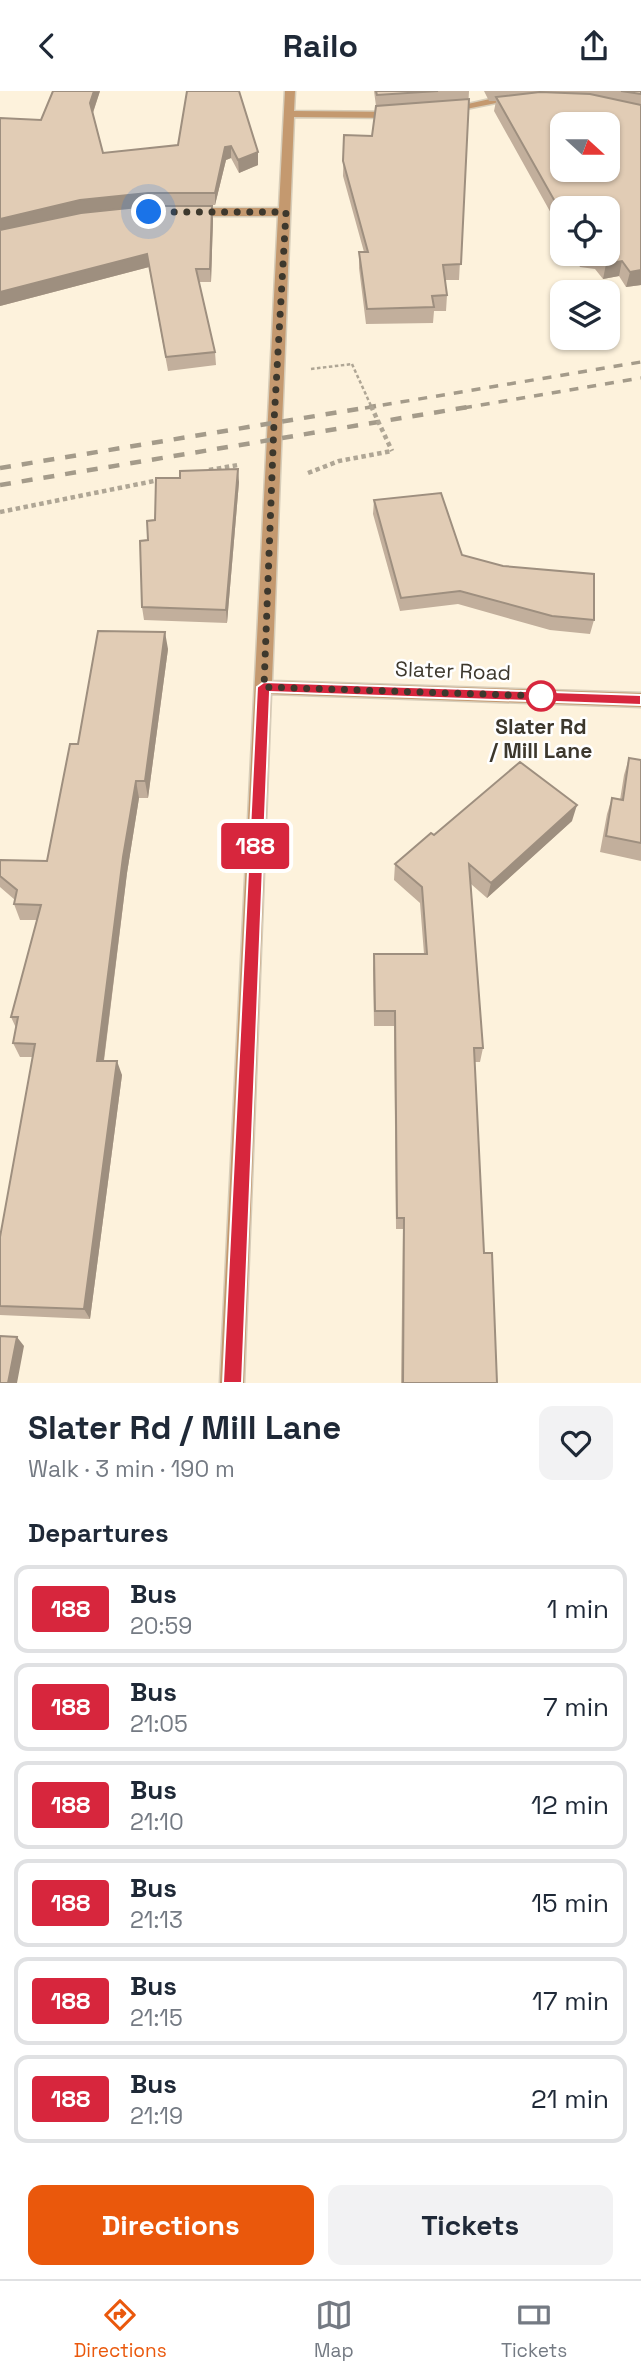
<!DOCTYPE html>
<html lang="en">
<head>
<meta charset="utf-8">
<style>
	:root { --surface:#fff; --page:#f2f2f3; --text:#1f2937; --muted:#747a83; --line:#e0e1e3; --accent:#ea580c }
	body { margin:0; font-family:"Space Grotesk",sans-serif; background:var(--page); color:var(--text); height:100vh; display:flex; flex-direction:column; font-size:26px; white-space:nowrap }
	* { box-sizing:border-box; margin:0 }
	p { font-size:23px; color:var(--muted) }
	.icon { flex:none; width:38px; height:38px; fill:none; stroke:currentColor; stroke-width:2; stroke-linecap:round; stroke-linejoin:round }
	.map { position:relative; height:1292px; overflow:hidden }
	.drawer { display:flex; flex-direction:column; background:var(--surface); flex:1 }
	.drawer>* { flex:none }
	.badge { padding:0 14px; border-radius:5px; font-size:24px; line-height:46px }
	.needle { width:46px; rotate:111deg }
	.buttons { position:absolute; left:550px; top:21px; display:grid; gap:14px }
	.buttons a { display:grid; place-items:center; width:70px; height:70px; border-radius:14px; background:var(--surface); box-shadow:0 2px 5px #0004; font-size:35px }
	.you { position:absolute; width:35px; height:35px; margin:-18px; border:5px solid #fff; border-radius:50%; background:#1a73e8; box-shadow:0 0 0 10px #1a73e833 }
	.map>.badge { position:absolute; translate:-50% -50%; box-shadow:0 0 0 4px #fff }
	h2 { padding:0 28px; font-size:26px; line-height:63px }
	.round { display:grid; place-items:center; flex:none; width:74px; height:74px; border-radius:14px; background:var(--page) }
	.overview { display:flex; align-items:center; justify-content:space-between; height:119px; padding:0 28px }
	h1 { font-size:33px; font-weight:700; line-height:52px }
	.button { display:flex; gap:14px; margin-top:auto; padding:14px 28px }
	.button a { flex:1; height:80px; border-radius:14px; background:var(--accent); color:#fff; font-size:28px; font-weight:700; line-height:80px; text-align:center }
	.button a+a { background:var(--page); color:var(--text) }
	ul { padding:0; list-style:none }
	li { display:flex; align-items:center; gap:21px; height:88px; margin:0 14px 10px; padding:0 14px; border:4px solid var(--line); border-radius:14px }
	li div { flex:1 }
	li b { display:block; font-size:26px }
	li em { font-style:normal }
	li .badge { min-width:77px; font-weight:700; text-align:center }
	header { display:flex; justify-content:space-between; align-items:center; height:91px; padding:0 28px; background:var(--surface); font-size:32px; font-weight:700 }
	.dock { display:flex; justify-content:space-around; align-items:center; height:98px; border-top:2px solid var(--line); background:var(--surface); font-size:19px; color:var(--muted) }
	.dock a { display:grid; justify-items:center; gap:4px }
	.dock .current { color:var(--accent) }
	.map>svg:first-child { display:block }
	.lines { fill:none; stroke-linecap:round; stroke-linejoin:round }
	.minor-casing { stroke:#d7cdb9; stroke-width:3 }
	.path-far1 { stroke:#afa695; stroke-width:2.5; stroke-dasharray:3.5 2.5; stroke-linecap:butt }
	.path { stroke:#afa695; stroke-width:4.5; stroke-dasharray:4.5 3.5; stroke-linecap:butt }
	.minor { fill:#c4996f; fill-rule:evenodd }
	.rail-far1 { stroke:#a49b8a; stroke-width:3.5; stroke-dasharray:9 9; stroke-linecap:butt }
	.rail { stroke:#a49b8a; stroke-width:4.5; stroke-dasharray:11 11; stroke-linecap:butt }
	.path-bridge-far1 { stroke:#afa695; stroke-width:2.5; stroke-dasharray:3.5 2.5; stroke-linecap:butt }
	.path-bridge { stroke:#afa695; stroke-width:4.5; stroke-dasharray:4.5 3.5; stroke-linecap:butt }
	.wall { fill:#c2af9c }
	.shaded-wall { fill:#9e8f7f }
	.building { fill:#e1ccb5; stroke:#9e8f7f; stroke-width:2; fill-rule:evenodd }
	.line { fill:#d7263d; stroke:#fff; stroke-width:2 }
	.walk { stroke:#3d382d; stroke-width:7; stroke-dasharray:0 12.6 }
	.stop-dot { fill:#fff; stroke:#d7263d; stroke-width:3.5 }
	.labels { text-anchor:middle; stroke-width:5; stroke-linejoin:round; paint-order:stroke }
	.street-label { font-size:21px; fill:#3d382d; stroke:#fff }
	.stop-label { font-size:21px; font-weight:bold; fill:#3d382d; stroke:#fff }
</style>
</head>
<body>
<header><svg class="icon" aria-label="back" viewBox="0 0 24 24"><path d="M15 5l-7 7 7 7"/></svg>Railo<svg class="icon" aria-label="share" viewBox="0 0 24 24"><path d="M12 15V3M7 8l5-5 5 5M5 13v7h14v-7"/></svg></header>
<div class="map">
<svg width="641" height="1292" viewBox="0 0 641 1292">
	<rect width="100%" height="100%" fill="#fdf2dc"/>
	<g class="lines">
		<g class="minor-casing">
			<path id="minor" d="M285,0H295L294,20L398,21L403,24L398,27L294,26L272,590L641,602V616L271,603L244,1292H220L278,125H191L185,121L191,117H279Z
				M512,3L517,6L516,8L446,22L441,19Z"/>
		</g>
		<path class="path-far1" d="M311,278L352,273"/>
		<path class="path" d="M209,379L238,374
			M308,382L339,370L392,360
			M0,421L159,389"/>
		<use href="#minor" class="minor"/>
		<path class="rail-far1" d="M365,317L641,271
			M463,317L641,287"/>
		<path class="rail" d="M0,377L376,315
			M0,394L474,315"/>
		<path class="path-bridge-far1" d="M352,273L372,317"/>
		<path class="path-bridge" d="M371,315L392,360"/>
	</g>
	<path class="wall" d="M100,0L93,22L103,62L178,54L240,4L258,61V74L239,82L231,67L226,69L215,114H149L213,128L211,191H199L215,261L216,274L168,280L149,176L0,215V27L41,29Z
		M374,0H469L459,189H445L447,204L446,220H434L433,232L366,233L359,177V161H364L343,85L344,44L372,45L376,15Z
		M484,0H641V194L626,196L619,185L603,188L595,178L580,176L573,163H607L562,117V142L494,20L496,10H489Z
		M239,391L227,532L144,529L142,516L148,449L155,429Z
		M374,409L462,464L594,529L590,543L550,539L458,513L400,520L373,423Z
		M168,558L148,707H139L127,782L104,970L122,984L90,1228L0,1224V1146L33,966H20L13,952L16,937L11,926L37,829H20L14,813L15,809L0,796V769L47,770L78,653Z
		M629,667L641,669V770L600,761L607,723L612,707L620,709L624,684Z
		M572,730L487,807L471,793L483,957L480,971H475L484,1162L497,1292H401L403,1138H396L394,935H374L373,878L374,863H424L420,812L394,789L395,773L434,744Z"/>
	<path class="shaded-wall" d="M94,0H100L92,24L90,12Z
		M231,55V67L226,69L215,114V102L225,56Z
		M258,61V74L239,82L238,69Z
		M148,102L149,114L0,141V128L80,109Z
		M212,115L213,128L211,191L210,178Z
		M147,163L149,176L0,215V201Z
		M622,170L619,185L603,188L606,173Z
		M641,179V194L626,196L630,181Z
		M238,378L239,391L227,532L226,519Z
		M165,541L168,558L148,707L145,690Z
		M136,690L139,707L127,782L102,983L97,970L123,766Z
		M577,714L572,730L487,807L491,792Z
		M117,970L122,984L90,1228L84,1218Z
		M17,1246L24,1255L17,1292H8Z"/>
	<path class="building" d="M53,0H94L90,12L103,62L178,54L187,0H239L258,61L238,69L231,55L225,56L215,102H148L80,109L0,128V27L41,29Z
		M376,0H438L377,4Z
		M621,0H641V3Z
		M540,1L590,3L641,14V179L630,181L622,170L606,173L598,163H607V117H562V123L496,6ZM562,33H607V79H562Z
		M469,8L461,173L443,174L447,204L432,205L434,216L367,218L359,161H368L343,70L344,44L372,45L376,15Z
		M148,115H212L210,178H196L215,261L166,266L147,163L0,201V139L81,122Z
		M238,378L226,519L142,516L140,450L148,449L147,430L155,429L156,387H180V380Z
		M441,402L462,464L503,475L594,483V529L552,525L460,500L401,507L374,409Z
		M98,540L165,541L145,690H136L123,766L97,970H117L84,1218L0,1215V1146L35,953L13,952L18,926H11L41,814L14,813L17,799L0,785V769L47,770L70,653H78Z
		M629,667L641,669V752L606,745L612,707L623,709Z
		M520,671L577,714L491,792L469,773L483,957H474L484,1162H492L497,1292H403L404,1127H397L395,920H375L374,863H427L422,796L395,773L431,742L434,744Z
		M0,1245L17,1246L8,1292H0Z"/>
	<path class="line" d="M264,591L641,604V614L270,601L242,1292H223L257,596Z"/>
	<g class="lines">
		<path class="walk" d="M149,121H286L274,331L264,596L541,605"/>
	</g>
	<circle class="stop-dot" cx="541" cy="605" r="14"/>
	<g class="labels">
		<g class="street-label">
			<text transform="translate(453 580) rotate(2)" y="7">Slater Road</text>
		</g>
		<g class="stop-label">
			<text x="541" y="643">Slater Rd<tspan x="541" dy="24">/ Mill Lane</tspan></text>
		</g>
	</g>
</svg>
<div class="buttons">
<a><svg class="needle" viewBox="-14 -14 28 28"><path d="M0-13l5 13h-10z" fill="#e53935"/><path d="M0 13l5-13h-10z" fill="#747a83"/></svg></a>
<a><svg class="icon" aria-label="locate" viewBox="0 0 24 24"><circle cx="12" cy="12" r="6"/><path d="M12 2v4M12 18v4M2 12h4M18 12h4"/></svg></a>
<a><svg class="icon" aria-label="layers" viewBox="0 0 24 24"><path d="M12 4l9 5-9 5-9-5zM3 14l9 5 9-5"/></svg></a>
</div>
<div class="you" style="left:149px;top:121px"></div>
<b class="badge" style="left:255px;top:755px;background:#d7263d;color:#fff">188</b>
</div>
<section class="drawer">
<div class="overview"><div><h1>Slater Rd / Mill Lane</h1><p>Walk · 3 min · 190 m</p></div><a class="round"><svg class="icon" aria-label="heart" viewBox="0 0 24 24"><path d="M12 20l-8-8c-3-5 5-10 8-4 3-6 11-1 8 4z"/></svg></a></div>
<h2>Departures</h2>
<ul>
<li><span class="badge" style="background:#d7263d;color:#fff">188</span><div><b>Bus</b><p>20:59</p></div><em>1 min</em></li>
<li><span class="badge" style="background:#d7263d;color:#fff">188</span><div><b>Bus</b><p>21:05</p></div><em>7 min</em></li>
<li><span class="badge" style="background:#d7263d;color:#fff">188</span><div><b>Bus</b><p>21:10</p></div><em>12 min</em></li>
<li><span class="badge" style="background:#d7263d;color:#fff">188</span><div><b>Bus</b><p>21:13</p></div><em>15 min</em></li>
<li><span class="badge" style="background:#d7263d;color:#fff">188</span><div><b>Bus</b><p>21:15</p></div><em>17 min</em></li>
<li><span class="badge" style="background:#d7263d;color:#fff">188</span><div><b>Bus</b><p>21:19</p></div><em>21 min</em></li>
</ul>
<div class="button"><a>Directions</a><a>Tickets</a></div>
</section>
<nav class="dock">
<a class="current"><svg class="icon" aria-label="directions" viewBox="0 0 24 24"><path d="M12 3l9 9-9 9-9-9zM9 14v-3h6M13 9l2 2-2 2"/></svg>Directions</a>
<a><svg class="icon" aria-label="map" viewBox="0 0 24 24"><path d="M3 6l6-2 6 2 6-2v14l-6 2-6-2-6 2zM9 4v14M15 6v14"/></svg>Map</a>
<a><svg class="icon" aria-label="tickets" viewBox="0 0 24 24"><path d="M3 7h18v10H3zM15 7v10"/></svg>Tickets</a>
</nav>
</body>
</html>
